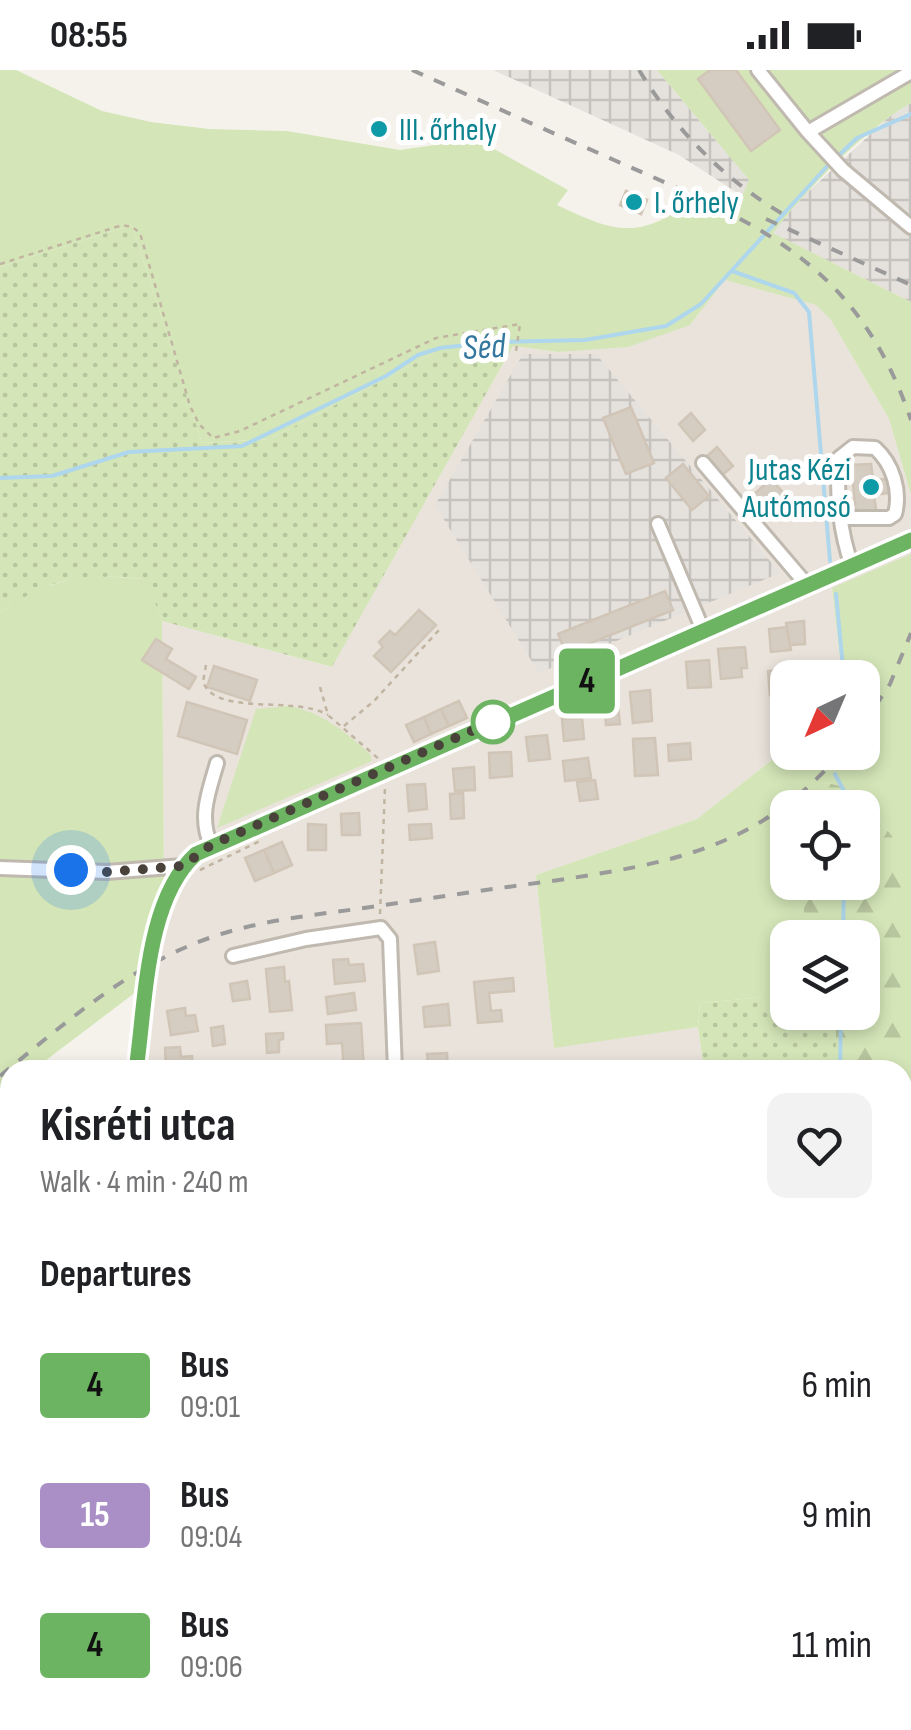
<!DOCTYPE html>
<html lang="en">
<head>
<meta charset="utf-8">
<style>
	:root { --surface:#fff; --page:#f2f2f2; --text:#202124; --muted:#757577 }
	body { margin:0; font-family:"Sofia Sans Condensed",sans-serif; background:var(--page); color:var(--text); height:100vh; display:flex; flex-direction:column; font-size:38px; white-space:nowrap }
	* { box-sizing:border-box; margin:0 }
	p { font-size:32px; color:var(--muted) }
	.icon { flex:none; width:55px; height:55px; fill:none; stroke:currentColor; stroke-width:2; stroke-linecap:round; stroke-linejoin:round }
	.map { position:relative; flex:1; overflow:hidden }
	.panel { position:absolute; left:0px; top:990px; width:912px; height:670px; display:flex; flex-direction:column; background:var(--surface); border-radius:30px 30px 0 0; box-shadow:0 5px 15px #0003 }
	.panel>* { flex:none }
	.badge { padding:0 20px; border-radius:8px; font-size:35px; line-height:65px }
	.needle { width:65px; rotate:224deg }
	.tools { position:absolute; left:770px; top:590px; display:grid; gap:20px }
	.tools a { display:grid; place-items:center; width:110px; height:110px; border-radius:20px; background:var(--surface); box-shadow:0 5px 15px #0003; font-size:50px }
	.you { position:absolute; width:50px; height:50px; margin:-25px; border:8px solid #fff; border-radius:50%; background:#1a73e8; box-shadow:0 0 0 15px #1a73e833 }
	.map>.badge { position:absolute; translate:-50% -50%; box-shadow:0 0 0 5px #fff }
	h2 { padding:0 40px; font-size:38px; line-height:90px }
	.round { display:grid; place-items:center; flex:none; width:105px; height:105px; border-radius:20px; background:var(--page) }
	.summary { display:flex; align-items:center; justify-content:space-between; height:170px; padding:0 40px }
	h1 { font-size:48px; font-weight:700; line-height:75px }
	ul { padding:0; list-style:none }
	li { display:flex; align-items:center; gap:30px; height:130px; padding:0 40px }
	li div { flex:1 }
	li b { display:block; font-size:38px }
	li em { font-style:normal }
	li .badge { min-width:110px; font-weight:700; text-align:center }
	.status { display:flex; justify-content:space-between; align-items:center; height:70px; padding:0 50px; background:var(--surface); direction:ltr }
	.status svg { height:28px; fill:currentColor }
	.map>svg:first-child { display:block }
	.residential { fill:#e9e3db }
	.industrial { fill:url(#industrial-grid) }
	.grass { fill:#d4e6b8 }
	.forest { fill:url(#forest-firs) }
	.garden { fill:url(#garden-dots) }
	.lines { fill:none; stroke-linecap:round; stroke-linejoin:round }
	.stream { stroke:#aed6ec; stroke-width:4 }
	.building { fill:#d6cdc2; stroke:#d0c5b6; stroke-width:2.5 }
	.minor-casing { stroke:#c0b9af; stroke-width:18 }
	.path { stroke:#c1b4a1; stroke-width:2.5; stroke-dasharray:5 5; stroke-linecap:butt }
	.minor { stroke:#fff; stroke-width:12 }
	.rail { stroke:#9a9a9a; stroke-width:4; stroke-dasharray:12 12; stroke-linecap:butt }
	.line-casing { stroke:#fff; stroke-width:22 }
	.line { stroke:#6cb461; stroke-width:15 }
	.walk { stroke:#49423a; stroke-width:10; stroke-dasharray:0 18 }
	.culture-dot { fill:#0f9aa8; stroke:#fff; stroke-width:4 }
	.stop-dot { fill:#fff; stroke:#6cb461; stroke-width:5 }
	.labels { text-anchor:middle; stroke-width:10; stroke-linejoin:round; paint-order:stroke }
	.culture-label { font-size:32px; fill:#0d838f; stroke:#fff; text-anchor:start }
	.water-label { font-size:35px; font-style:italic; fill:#35789f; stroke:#fff }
</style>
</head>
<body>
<div class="status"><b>08:55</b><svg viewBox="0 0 49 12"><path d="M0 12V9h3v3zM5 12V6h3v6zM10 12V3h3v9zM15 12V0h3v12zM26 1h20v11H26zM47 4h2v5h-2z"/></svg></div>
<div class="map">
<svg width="911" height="1660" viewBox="0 0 911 1660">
	<defs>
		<pattern id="industrial-grid" width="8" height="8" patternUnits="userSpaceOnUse" patternTransform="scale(2.5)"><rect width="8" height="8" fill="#e5e1dd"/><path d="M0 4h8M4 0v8" fill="none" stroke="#c6c2be"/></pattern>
		<pattern id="forest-firs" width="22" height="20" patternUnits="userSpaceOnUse" patternTransform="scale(2.5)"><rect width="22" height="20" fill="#d4e6b8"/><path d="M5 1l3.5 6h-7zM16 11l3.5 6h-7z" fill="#b8c69f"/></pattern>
		<pattern id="garden-dots" width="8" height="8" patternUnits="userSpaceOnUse" patternTransform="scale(2.5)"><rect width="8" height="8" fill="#d4e6b8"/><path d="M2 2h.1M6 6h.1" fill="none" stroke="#b8c69f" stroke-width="1.8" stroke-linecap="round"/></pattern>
	</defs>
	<rect width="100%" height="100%" fill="#f5f2ec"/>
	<path class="residential" d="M725,210L816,235L831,250L889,349L911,425V484L832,519L842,607L788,608L787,678L697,749L536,805L554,977L698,957L704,1000H125L146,853L164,813L162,551L331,597L513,276L558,282L690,255Z
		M72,1650H614V1660H72Z"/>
	<path class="industrial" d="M493,0H657L749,110L742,126L679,85Z
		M911,33V232L772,163L796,133L890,46Z
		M523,284H596L780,503L539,603L435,435Z"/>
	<path class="grass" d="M0,0H16L102,41L151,52L209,59L287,61L400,80L476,69L568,120L557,135C612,161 637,171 689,133L731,151L749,110L657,0H911V33C863,61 807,119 773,163L911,232V425L889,349L831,250L816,235L725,210L690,255L628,277L558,282L513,276L431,285L270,369L202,373L132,155L0,197Z
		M911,484V1210L902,1207V1026L909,1019L892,766L855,720L828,713L804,737L788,738V812L805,813L806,819L803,867L788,868L787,925L700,933L698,957L554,978L536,805L697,749L787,678L788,682H862V608L842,607L832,518Z
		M84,505L147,509L162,551L164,813L146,853L136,922L33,1000H10V1034L0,1049V542L32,521Z
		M288,636C322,642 344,661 370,684L372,691L217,758L256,639Z"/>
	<path class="forest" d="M828,713L855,720L892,766L907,850L909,1019L903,1026L902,1000H836V943L862,942V868L803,867L805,813L862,812V738L804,737Z
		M902,1207L911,1210V1326H903Z
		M902,1436L911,1455L909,1625L902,1624Z
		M10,1469V1650H72V1660H0V1471Z"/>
	<path class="garden" d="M132,155L202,373L270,369L431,285L460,275L513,276L332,597L162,551L146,509C80,504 57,505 0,542V197Z
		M787,925L788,942L836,943V1000H704L698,957L700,933Z
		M903,1326H911V1455L903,1436Z"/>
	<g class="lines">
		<path class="stream" d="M838,86L857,68L911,44
			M732,201L794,223L809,242L830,491
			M0,408L52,406L129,382L242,376L386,306L418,285L440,278L493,272L585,270L666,256L701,234L831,92
			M836,524L844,608
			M814,682L819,689
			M835,704L845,723V738
			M843,868L844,812
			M840,1000L841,942
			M902,1569L911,1572"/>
	</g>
	<path class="building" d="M710,0H736L780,60L751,81L698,9Z
		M372,54L386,55L385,64L372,63Z
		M626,121L647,130L641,144L620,135Z
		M631,337L654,393L626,404L603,348Z
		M691,343L705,360L693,371L679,354Z
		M717,377L733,396L721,406L705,388Z
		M683,394L709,426L692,440L666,408Z
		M871,394L873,410L887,409L889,423L874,425L876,440L856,442L851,395Z
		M771,409L786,426L767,443L752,426Z
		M665,521L673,540L566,583L558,564Z
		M419,540L436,555L391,602L374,586L383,577L379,572L390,561L395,565Z
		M804,551L805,574L790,575L786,553Z
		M787,557L791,580L771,582L769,559Z
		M156,569L172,579L166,589L196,607L189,619L142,590Z
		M745,577L747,598H741L742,607L721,609L718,579Z
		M709,590L711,617L688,618L686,592Z
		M214,596L257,610L250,631L207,617Z
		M785,599L787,623L770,625L768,601Z
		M793,601H811L810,608H793Z
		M650,620L652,651L633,653L630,622Z
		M459,631L467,648L449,656L441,639Z
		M187,632L247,650L237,684L178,666Z
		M618,637L620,654L606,655L605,638Z
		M441,639L449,656L431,664L424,647Z
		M424,647L431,664L414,672L406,655Z
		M582,648L584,669L564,671L562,649Z
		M547,665L550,689L529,691L526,667Z
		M655,668L658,705L635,706L633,669Z
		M690,673L691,689L669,691L668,675Z
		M511,682L512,706L490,708L489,683Z
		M588,688L591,708L565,711L563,691Z
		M474,697L475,720L455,721L453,699Z
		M595,710L598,729L580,731L577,712Z
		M425,714L427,739L409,741L407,715Z
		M463,723L464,748L451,749L450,724Z
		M359,743L360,765H342L341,744Z
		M308,754L326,755V780H308Z
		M431,754L432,768L410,770L409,755Z
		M282,772L292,795L274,803L264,780Z
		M264,780L274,803L255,811L245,788Z
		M435,872L439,901L418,904L414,875Z
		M348,889L349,895L363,894L365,911L335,914L333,890Z
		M284,897L285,912L289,911L292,940L270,942L266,899Z
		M513,908L514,921L489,923L491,941L501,940L502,951L478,953L474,912Z
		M247,911L250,929L233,931L230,914Z
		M354,923L356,940L328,944L326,927Z
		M448,934L450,955L425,957L423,937Z
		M185,938L186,946L195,945L198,961L171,965L167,941Z
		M361,953L364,1000H337H344L342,973L327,974L326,955Z
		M223,956L225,974L213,976L211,958Z
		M283,963V969L279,970V982L267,983L266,964Z
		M180,977L181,987L192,986L193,1000H166L165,978Z
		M447,983L448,1000H429L427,984Z
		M670,993L671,1000H644V996Z
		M580,994L581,1000H556L555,997Z
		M322,1650H345V1660H322Z
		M449,1650H476V1660H450Z
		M521,1650H550L549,1660L520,1659Z"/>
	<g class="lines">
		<g class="minor-casing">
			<path id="minor" d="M758,0L808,62L911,2
				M808,62L843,100L911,157
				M703,393L807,515
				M842,448H889L895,444C901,421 893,394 875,378L853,377L839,388C836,423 840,463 852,496
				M658,454L703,560
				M211,775C198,747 209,721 217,693
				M0,798L107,802L183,796
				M233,886L306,869L381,858L390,869L395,1000
				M136,1000C146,934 146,829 197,783L911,470
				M81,1650L82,1660
				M292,1650V1660
				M498,1660V1650"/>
		</g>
		<path class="path" d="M0,194L116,157C127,154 132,156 140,163L190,336L199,354L213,368L240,361L436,268L520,254L516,281
			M206,595L203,612C217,647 294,625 328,645
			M320,617L328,645L380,690
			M344,656L374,631L439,560
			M200,800L260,771
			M380,844L385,717
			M902,1255L911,1209
			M902,1298L911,1301
			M902,1415L911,1436
			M0,1441L10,1436"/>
		<use href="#minor" class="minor"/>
		<path class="rail" d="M412,0C479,30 546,60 614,90C755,152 857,191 911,350
			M639,0C676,61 726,112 788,147
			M766,149L911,215
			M862,656L890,614L911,563
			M0,1006C68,951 131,894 215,866C263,850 314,845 364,838C427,829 489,819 552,811C672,793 758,779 842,682"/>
	</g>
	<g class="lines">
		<g class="line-casing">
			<path id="line" d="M136,1000C146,933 145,830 196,784L911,470"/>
		</g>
		<use href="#line" class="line"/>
		<path class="walk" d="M71,800L107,802L183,796L211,775L499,649L493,652"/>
	</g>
	<g class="culture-dot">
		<circle cx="379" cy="59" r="10"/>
		<circle cx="634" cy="132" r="10"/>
		<circle cx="871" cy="417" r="10"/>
	</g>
	<circle class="stop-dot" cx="493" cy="652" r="20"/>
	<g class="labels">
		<g class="culture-label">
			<text x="399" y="70">III. őrhely</text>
			<text x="654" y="143">I. őrhely</text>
			<text x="851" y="410" text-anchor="end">Jutas Kézi<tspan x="851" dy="37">Autómosó</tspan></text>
		</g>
		<g class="water-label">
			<text transform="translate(484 276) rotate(-3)" y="12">Séd</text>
		</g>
	</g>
</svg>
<div class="tools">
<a><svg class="needle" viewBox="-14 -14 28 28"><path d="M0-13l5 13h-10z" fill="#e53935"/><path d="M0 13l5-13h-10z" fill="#757577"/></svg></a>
<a><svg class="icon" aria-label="locate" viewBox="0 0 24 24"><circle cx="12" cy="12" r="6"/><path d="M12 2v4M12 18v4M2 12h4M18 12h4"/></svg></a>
<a><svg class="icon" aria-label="layers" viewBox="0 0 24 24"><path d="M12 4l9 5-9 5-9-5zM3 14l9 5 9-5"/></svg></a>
</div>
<div class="you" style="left:71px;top:800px"></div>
<b class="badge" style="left:587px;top:611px;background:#6cb461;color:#111">4</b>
<section class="panel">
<div class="summary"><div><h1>Kisréti utca</h1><p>Walk · 4 min · 240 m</p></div><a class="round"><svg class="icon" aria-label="heart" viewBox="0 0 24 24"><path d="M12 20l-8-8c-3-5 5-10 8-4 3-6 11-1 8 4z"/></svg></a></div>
<h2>Departures</h2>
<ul>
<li><span class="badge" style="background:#6cb461;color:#111">4</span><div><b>Bus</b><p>09:01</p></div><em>6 min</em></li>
<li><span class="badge" style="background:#aa8fc6;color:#fff">15</span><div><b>Bus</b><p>09:04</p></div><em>9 min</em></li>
<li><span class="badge" style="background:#6cb461;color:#111">4</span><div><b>Bus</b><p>09:06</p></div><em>11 min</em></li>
</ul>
</section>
</div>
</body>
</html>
